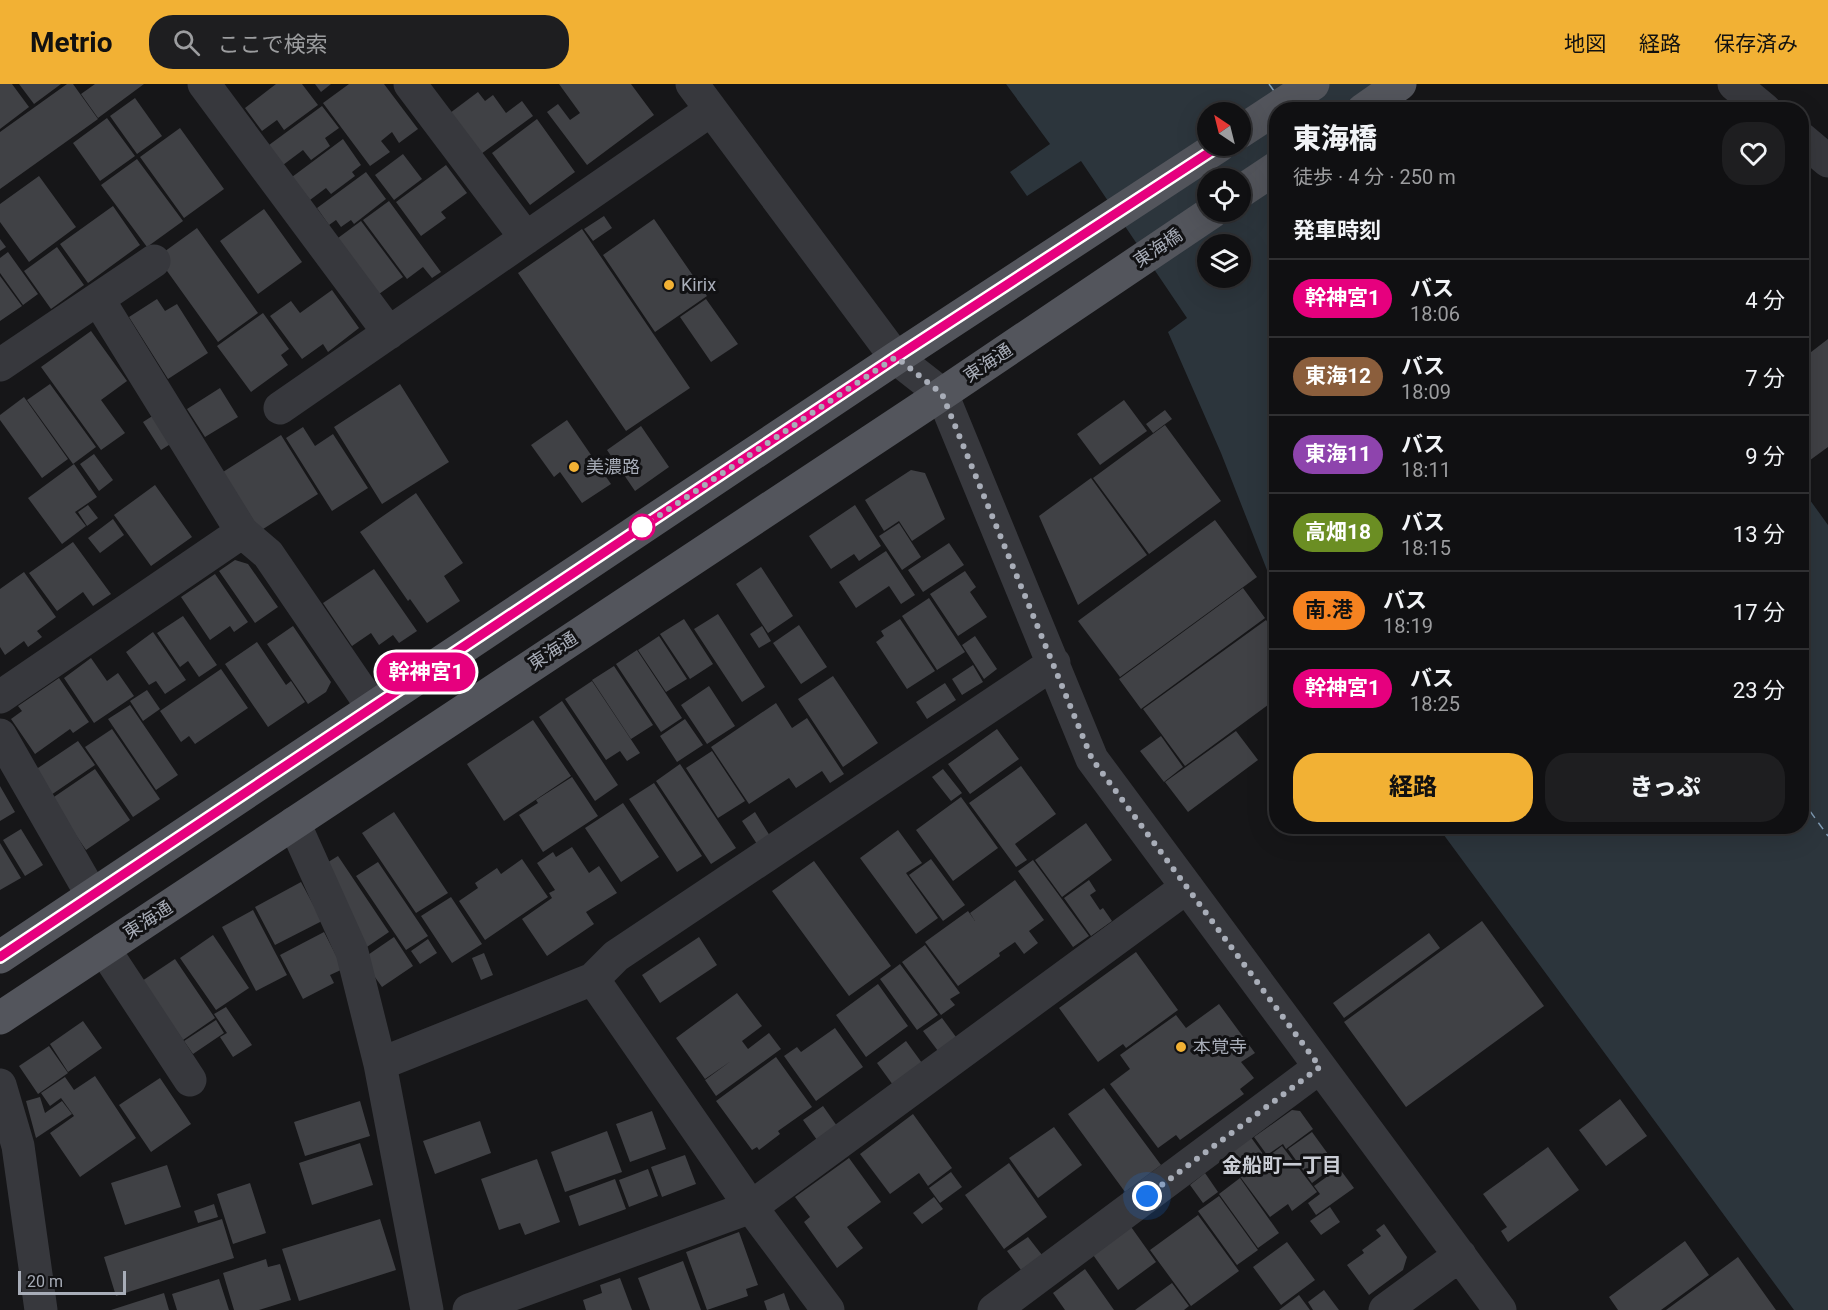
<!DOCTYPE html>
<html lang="ja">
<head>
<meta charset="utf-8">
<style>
	:root { --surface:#101012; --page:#1e1e20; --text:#f1f3f6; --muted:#9c9d9f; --line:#303032; --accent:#f2b134 }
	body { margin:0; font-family:Roboto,"Noto Sans JP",sans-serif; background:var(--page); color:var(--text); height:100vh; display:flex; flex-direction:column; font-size:22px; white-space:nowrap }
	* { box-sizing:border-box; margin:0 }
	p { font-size:20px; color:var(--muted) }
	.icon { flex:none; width:33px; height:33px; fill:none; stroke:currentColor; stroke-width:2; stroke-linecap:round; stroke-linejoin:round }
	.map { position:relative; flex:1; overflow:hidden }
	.side { position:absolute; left:1269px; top:18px; width:540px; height:732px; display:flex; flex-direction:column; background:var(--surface); border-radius:24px; box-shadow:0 6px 24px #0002,0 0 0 2px var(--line) }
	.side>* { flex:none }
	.badge { padding:0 12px; border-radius:20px; font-size:21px; line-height:39px }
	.needle { width:39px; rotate:325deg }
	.tools { position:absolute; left:1197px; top:18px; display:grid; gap:12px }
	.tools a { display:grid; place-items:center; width:54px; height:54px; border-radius:50%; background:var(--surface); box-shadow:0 6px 24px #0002,0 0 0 2px var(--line); font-size:30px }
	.scale { position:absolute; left:18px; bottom:15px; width:108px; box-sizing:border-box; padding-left:6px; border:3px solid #a8adb8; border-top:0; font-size:16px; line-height:21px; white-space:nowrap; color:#a8adb8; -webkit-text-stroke:4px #111113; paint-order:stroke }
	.you { position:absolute; width:30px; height:30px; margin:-15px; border:4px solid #fff; border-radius:50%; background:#1a73e8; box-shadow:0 0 0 9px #1a73e833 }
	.map>.badge { position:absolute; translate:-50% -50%; box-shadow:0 0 0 3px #fff }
	h2 { padding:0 24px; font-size:22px; line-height:54px }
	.round { display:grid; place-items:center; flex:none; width:63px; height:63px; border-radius:24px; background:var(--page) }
	.head { display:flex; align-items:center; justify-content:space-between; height:102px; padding:0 24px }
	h1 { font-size:28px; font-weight:800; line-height:45px }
	.primary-button { display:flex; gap:12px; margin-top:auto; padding:12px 24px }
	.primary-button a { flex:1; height:69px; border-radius:24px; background:var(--accent); color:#111; font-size:24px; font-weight:800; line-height:69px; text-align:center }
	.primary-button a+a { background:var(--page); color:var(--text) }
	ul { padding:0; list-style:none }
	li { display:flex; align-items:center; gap:18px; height:78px; padding:0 24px; border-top:2px solid var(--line) }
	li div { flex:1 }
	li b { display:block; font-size:22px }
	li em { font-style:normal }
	li .badge { min-width:66px; font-weight:700; text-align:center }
	header { display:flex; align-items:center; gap:36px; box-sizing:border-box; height:84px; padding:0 30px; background:var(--accent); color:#111 }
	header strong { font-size:28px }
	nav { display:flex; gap:33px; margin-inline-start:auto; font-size:21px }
	.search { width:420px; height:54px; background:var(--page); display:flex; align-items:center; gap:15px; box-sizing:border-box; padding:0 21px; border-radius:24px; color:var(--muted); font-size:22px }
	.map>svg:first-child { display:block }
	.water { fill:#2c353c; fill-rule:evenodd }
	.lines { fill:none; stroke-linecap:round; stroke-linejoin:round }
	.ferry { stroke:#7f9bb3; stroke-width:1.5; stroke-dasharray:8 6; stroke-linecap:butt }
	.building { fill:#404145 }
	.minor { stroke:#37383d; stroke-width:33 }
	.major { stroke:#53555c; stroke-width:33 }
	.line-casing { stroke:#fff; stroke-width:14 }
	.line { stroke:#e6007e; stroke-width:9 }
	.walk { stroke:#a8adb8; stroke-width:6; stroke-dasharray:0 10.8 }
	.poi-dot { fill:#f2b134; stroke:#111113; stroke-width:2 }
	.stop-dot { fill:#fff; stroke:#e6007e; stroke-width:3 }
	.labels { text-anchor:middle; stroke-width:6; stroke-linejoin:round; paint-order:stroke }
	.street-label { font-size:18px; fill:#a8adb8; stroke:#111113 }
	.poi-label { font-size:18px; fill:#a8adb8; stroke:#111113; text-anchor:start }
	.neighbourhood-label { font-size:20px; font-weight:bold; fill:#c9ccd4; stroke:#111113 }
</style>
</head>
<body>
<header>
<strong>Metrio</strong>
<div class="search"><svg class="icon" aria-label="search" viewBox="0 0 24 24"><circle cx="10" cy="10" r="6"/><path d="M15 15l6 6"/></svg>ここで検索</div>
<nav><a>地図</a><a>経路</a><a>保存済み</a></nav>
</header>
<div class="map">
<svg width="1828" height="1226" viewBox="0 0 1828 1226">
	<rect width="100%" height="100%" fill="#161618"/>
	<path class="water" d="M1006,0H1375L1392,25L1276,26V509L1221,369L1168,248L1187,234L1081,77L1027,112L1010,88L1050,60ZM1208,28H1240V62H1208ZM1208,94H1240V128H1208ZM1208,160H1240V194H1208Z
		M1802,405L1828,441V1226H1794L1438,743L1802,742Z"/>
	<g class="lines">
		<path class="ferry" d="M1269,0L1274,7
			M1802,716L1828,752"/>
	</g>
	<path class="building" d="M0,0H12L29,23L0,45Z
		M19,0H61L34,20Z
		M67,0H73L98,35L0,105V48Z
		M95,0H144L98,34L81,10Z
		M276,0H302L318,21L284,46L277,36L262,47L245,24Z
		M315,0H331L321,8Z
		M349,0H384L418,45L399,59L392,48L381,57L390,68L370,82L323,19Z
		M559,0H631L654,31L587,81L547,28L558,20L570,36L580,29Z
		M478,8L485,17L493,11L506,29L522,17L533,32L481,70L450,29Z
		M135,14L162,52L137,70L110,32Z
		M322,22L339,44L325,54L330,62L311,76L303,66L283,81L269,61Z
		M107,34L135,72L100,97L73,59Z
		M537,35L575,88L530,121L492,69Z
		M180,44L224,105L184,134L140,73Z
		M343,55L361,81L352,88L355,92L331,110L326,104L310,116L292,93Z
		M403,70L422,95L394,116L375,91Z
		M137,75L183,137L147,163L101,101Z
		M446,81L467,109L441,128L446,134L421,152L396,118Z
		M366,88L386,115L354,140L351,136L341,143L336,136L329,141L317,124Z
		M39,92L76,143L29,178L0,138V120Z
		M389,117L441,188L432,194L423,183L407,195L363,136Z
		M113,122L140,161L88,199L60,160Z
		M264,125L302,178L258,210L220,157Z
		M604,132L612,144L593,157L584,145Z
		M654,135L707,212L655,248L603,171Z
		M361,137L403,193L379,210L338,154Z
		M197,144L258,229L218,258L157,173Z
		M582,145L690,304L626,347L518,189Z
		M0,155L6,163L0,167Z
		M57,163L84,201L51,225L24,187Z
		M8,168L38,210L23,221L0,189V174Z
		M0,192L22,222L0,237Z
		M332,206L359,244L328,268L323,260L302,275L270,232L291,217L300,229Z
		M157,215L165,227L177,220L208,269L168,295L129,233Z
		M706,215L738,260L711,278L680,233Z
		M263,229L289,265L281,271L288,281L251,308L217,262Z
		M91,247L127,297L101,316L125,349L101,366L41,283Z
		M1828,255V363L1802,382V275Z
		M50,300L96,363L73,380L27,316Z
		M400,300L449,378L382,420L334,343Z
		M220,304L238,333L205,353L187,325Z
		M24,313L68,375L42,394L0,336V331Z
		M1124,316L1147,347L1100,381L1077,350Z
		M1165,326L1172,335L1153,349L1146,340Z
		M154,331L172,359L161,366L143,338Z
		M567,336L611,400L582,419L560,388L554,393L531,361Z
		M1165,341L1221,417L1149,470L1093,394Z
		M641,342L669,383L635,407L607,366Z
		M303,343L315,362L333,350L368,404L332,427L286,354Z
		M281,351L318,410L260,447L223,388Z
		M94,370L113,396L99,407L80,380Z
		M74,380L97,413L75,428L86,442L62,460L28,414Z
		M911,386L925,389L945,435L912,457L899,437L884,447L865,416Z
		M1091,394L1147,471L1078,521L1039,432Z
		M155,401L192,453L151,482L114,431Z
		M416,409L463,479L444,492L460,517L427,539L410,515L408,517L360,448Z
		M88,421L98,434L87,442L78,428Z
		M855,421L881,462L859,477L854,470L831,485L809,452Z
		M113,435L124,451L100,469L88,454Z
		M1215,436L1257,493L1120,593L1078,537Z
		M899,439L921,473L902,486L879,452Z
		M73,458L111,510L93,522L83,508L57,527L29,489Z
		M949,459L964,481L923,508L908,486Z
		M886,467L915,511L901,520L889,502L856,524L839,498Z
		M235,476L248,480L278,523L255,539L219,487Z
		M761,483L793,532L768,549L736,500Z
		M374,485L417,547L399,559L393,551L379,561L371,549L352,562L323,519Z
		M965,487L976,503L970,508L987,533L958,552L930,510Z
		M24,488L56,533L37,547L42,553L28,563L24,557L5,571L0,563V505Z
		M215,490L248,538L234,548L230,542L210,556L181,513Z
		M1243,504L1265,534L1141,625L1119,595Z
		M929,514L965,568L937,586L902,532Z
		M718,530L765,603L742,618L694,545Z
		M183,532L217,581L199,593L188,577L180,583L157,549Z
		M684,535L713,580L690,595L660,550Z
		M900,535L935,587L907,605L876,558L884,552L881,547Z
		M1266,536L1276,550V615L1185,682L1143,625Z
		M799,541L827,583L801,600L773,559Z
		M293,542L331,598L326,608L308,620L267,560Z
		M762,542L771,557L759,564L750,550Z
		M153,548L186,596L165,610L156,597L149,601L126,568Z
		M659,552L687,595L666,608L638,566Z
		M975,552L997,585L984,595L962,561Z
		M257,558L286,601L291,597L305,618L268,643L225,580Z
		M637,566L682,634L661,648L616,580Z
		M91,574L107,597L118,589L134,612L94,639L64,594Z
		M973,581L983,598L962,611L952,595Z
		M614,582L653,641L631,655L592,596Z
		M221,585L248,624L195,660L189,652L181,658L160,627Z
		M833,592L878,659L843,683L798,615Z
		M59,594L89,638L73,649L70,645L35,670L11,635L22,627L18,622Z
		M592,597L640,669L627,677L620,667L606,676L565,615Z
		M945,599L956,616L927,635L916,618Z
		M709,602L735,642L707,660L681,621Z
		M147,606L160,625L143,637L130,617Z
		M562,617L618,701L595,717L539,633Z
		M776,619L792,644L807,634L844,690L830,699L822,687L796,704L789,694L749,720L711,663Z
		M130,621L178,691L156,706L108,635Z
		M685,635L703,661L677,678L660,652Z
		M533,636L571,692L504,737L467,680Z
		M112,645L160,715L133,733L85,663Z
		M997,645L1019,675L970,710L948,680Z
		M1236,647L1258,676L1188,728L1165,698Z
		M1161,652L1183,683L1164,698L1140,667Z
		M78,657L95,681L51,711L35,686Z
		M712,667L745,717L718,734L686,684Z
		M680,680L736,764L711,780L656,697Z
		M1021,682L1056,730L1015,760L1027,776L1016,783L969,719Z
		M95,685L130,736L86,766L51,715Z
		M943,685L962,709L951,717L932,693Z
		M572,693L598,732L543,768L519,731L538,719L536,716Z
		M654,699L702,772L677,788L629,715Z
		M0,702L15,728L0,737Z
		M961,713L998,764L953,797L916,746Z
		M623,719L659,773L621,798L585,744Z
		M394,728L448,809L416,829L362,749Z
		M755,728L770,752L757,760L742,737Z
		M1086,739L1112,776L1062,813L1035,776Z
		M21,745L43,781L25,792L3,756Z
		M898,746L922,779L906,789L938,834L916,850L860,774Z
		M0,759L21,794L0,806Z
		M572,763L589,789L599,782L617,809L586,828L594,840L547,872L522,835L552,814L549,809L555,806L537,779L553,768L556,773Z
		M338,772L389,848L361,867L325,780Z
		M522,775L548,813L485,856L459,817L478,804L475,799L497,784L501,790Z
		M931,775L965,821L943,837L909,791Z
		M1033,776L1089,852L1073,863L1018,787Z
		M814,777L891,882L849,912L772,807Z
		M378,778L428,852L406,866L356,792Z
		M1015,796L1044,836L1029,847L1038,859L1024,870L1015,858L999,869L1000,872L958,902L925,858L968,827L975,837L970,829Z
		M1089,796L1096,807L1090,811L1100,826L1103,824L1112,837L1091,852L1064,814Z
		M301,798L322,837L275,861L255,823Z
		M451,813L482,860L452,879L421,832Z
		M253,826L287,891L256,907L222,843Z
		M1482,837L1544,922L1406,1023L1344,938Z
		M324,848L343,885L330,891L334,899L303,915L280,871Z
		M1429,849L1440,864L1344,934L1333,919Z
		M213,851L249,904L216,926L180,874Z
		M394,853L413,882L382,903L362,875Z
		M699,853L717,881L660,919L642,891Z
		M428,855L437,869L420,880L411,867Z
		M925,861L960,909L950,915L955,921L941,931L902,878Z
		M1136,868L1178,926L1126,964L1123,960L1098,978L1059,924Z
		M484,869L493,891L481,896L472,874Z
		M175,875L215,934L183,956L142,897Z
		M900,880L938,931L917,946L880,895Z
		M878,900L908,942L866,973L836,931Z
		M737,909L762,942L742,957L748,965L769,949L781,965L716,1012L705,996L731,977L705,995L676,954Z
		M1219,920L1255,969L1241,978L1254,994L1240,1005L1244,1010L1180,1056L1176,1051L1158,1064L1110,1000L1130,985L1120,971L1176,931L1186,944Z
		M226,923L252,961L233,973L220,953L227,949L214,930Z
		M942,934L956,953L938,967L923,947Z
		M216,936L224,949L193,970L184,957Z
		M83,937L102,964L68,988L50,960Z
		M835,944L863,983L816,1017L784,972L797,963L801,968Z
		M906,957L922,979L893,1001L877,979Z
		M49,962L68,989L38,1010L19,982Z
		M776,973L812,1023L778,1047L780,1050L759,1066L757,1063L752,1066L716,1017Z
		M95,992L136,1054L80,1093L50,1049L74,1032L61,1014L50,1022L41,1009L65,993L74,1006Z
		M160,994L191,1040L151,1068L119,1021Z
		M1104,1004L1161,1081L1125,1108L1068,1030Z
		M40,1013L45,1029L62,1017L72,1030L36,1054L26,1017Z
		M1620,1015L1647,1052L1606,1082L1579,1046Z
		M360,1017L370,1052L305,1072L294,1038Z
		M823,1022L837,1042L817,1056L803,1036Z
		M1292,1026L1300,1027L1313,1045L1286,1065L1283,1060L1267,1071L1254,1053Z
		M652,1027L666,1065L630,1078L616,1040Z
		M913,1030L952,1084L928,1102L919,1089L890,1110L860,1070Z
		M480,1037L491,1069L435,1090L423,1057Z
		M1054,1043L1082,1081L1038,1114L1009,1074Z
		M607,1047L622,1088L565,1108L551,1068Z
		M1312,1048L1336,1081L1312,1099L1288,1065Z
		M1250,1052L1266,1074L1282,1062L1317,1108L1292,1127L1288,1120L1270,1133L1224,1071Z
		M360,1059L373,1101L312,1121L299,1079Z
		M1548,1063L1579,1106L1508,1158L1501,1147L1507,1143L1483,1110Z
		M685,1071L696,1100L662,1113L651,1083Z
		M849,1074L881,1118L847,1143L863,1164L837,1184L804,1138L810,1133L795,1113Z
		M537,1075L560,1138L525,1151L520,1139L499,1146L481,1095Z
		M1009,1079L1047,1133L1004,1165L965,1111Z
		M167,1081L181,1123L125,1141L111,1099Z
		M1339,1084L1354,1104L1316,1131L1308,1119L1320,1110L1314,1102Z
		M648,1085L658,1112L629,1123L619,1096Z
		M951,1088L962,1103L940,1119L929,1104Z
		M1205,1089L1218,1108L1203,1119L1190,1101Z
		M1240,1094L1279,1149L1258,1164L1219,1110Z
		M615,1095L626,1125L579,1142L569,1112Z
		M250,1099L266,1149L233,1160L217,1110Z
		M1219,1112L1258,1166L1237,1181L1198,1127Z
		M934,1113L943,1125L922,1140L913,1129Z
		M214,1120L218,1133L198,1139L194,1127Z
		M1330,1123L1340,1138L1321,1151L1310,1137Z
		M1198,1131L1239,1187L1191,1222L1150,1166Z
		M222,1135L234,1174L116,1212L104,1173Z
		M380,1135L396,1186L299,1217L282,1165Z
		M1129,1140L1156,1178L1118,1206L1091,1168Z
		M1384,1140L1407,1173L1403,1186L1369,1211L1347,1181L1364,1169L1362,1166L1381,1152L1376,1146Z
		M739,1148L758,1201L746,1205L748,1212L707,1226L686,1168Z
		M1028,1153L1042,1171L1021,1186L1007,1167Z
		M1685,1157L1709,1191L1661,1226H1618L1609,1213Z
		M1287,1158L1315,1196L1281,1221L1253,1183Z
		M1738,1173L1776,1226H1666Z
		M266,1175L268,1183L280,1180L291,1216L259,1226H234L223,1189Z
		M683,1177L701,1226H650L638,1194Z
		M1085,1185L1114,1226H1065L1053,1209Z
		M620,1194L632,1226H586L583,1216L602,1209L600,1201Z
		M219,1195L229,1226H177L172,1210Z
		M1172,1199L1189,1222L1184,1226H1135Z
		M1324,1206L1339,1226H1313L1308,1218Z
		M164,1209L169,1226H111Z
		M784,1209L790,1226H767L764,1217Z
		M1299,1211L1310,1226H1279Z"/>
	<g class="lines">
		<path class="minor" d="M204,0L389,249
			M410,0L526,154
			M692,0L896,274L942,310L1092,675L1500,1226
			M1734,0L1765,26
			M1802,55L1828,77
			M0,281L154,177
			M280,324L711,26
			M242,448L268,470L373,624
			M0,613L242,448L98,215
			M0,651L92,811
			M294,739L352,868L380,980L593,895L616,872L1054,579
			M104,865L190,996
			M593,895L751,1123L828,1226
			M380,980L427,1226
			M0,1001L18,1062L41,1226
			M469,1226L751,1123L1187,803
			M994,1226L1320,983
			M1385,1226L1460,1171"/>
		<path class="major" d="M1363,26L1400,0
			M1240,48L1313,0
			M1240,108L1276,84
			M0,873L896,274L1219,62
			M0,934L942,310L1212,128"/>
	</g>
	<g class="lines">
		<g class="line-casing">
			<path id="line" d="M0,873L896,273L1219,62"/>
		</g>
		<use href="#line" class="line"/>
		<path class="walk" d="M642,443L896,273L942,310L1092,675L1320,983L1147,1112"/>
	</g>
	<g class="poi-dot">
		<circle cx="669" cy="201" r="6"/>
		<circle cx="574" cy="383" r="6"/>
		<circle cx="1181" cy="963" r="6"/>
	</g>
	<circle class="stop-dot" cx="642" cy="443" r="12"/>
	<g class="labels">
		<g class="street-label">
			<text transform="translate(1158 164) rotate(-34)" y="6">東海橋</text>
			<text transform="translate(988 279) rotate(-34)" y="6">東海通</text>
			<text transform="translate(553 567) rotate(-33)" y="6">東海通</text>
			<text transform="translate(148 836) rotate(-33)" y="6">東海通</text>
		</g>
		<g class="poi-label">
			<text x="681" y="207">Kirix</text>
			<text x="586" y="389">美濃路</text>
			<text x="1193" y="969">本覚寺</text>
		</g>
		<g class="neighbourhood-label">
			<text x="1282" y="1088">金船町一丁目</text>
		</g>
	</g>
</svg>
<div class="tools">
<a><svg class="needle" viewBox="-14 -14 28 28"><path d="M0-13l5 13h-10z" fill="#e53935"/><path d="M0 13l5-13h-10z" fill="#9c9d9f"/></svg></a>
<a><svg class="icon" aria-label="locate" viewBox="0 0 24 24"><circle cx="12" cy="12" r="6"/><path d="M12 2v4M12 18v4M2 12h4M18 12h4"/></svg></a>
<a><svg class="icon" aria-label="layers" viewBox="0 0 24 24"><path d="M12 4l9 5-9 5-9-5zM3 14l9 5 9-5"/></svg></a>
</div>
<div class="scale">20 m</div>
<div class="you" style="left:1147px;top:1112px"></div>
<b class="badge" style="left:426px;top:588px;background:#e6007e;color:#fff">幹神宮1</b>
<section class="side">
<div class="head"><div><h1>東海橋</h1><p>徒歩 · 4 分 · 250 m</p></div><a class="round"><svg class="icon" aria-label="heart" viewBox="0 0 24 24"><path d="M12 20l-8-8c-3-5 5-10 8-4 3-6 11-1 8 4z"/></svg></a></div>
<h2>発車時刻</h2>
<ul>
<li><span class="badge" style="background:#e6007e;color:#fff">幹神宮1</span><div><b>バス</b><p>18:06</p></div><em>4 分</em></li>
<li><span class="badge" style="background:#8b5e3c;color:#fff">東海12</span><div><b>バス</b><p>18:09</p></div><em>7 分</em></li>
<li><span class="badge" style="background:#8e44ad;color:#fff">東海11</span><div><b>バス</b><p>18:11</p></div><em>9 分</em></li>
<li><span class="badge" style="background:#6b8e23;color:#fff">高畑18</span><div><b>バス</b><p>18:15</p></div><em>13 分</em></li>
<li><span class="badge" style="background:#f58220;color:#111">南.港</span><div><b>バス</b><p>18:19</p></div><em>17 分</em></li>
<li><span class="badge" style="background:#e6007e;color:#fff">幹神宮1</span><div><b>バス</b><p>18:25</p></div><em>23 分</em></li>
</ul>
<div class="primary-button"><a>経路</a><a>きっぷ</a></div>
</section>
</div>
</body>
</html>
